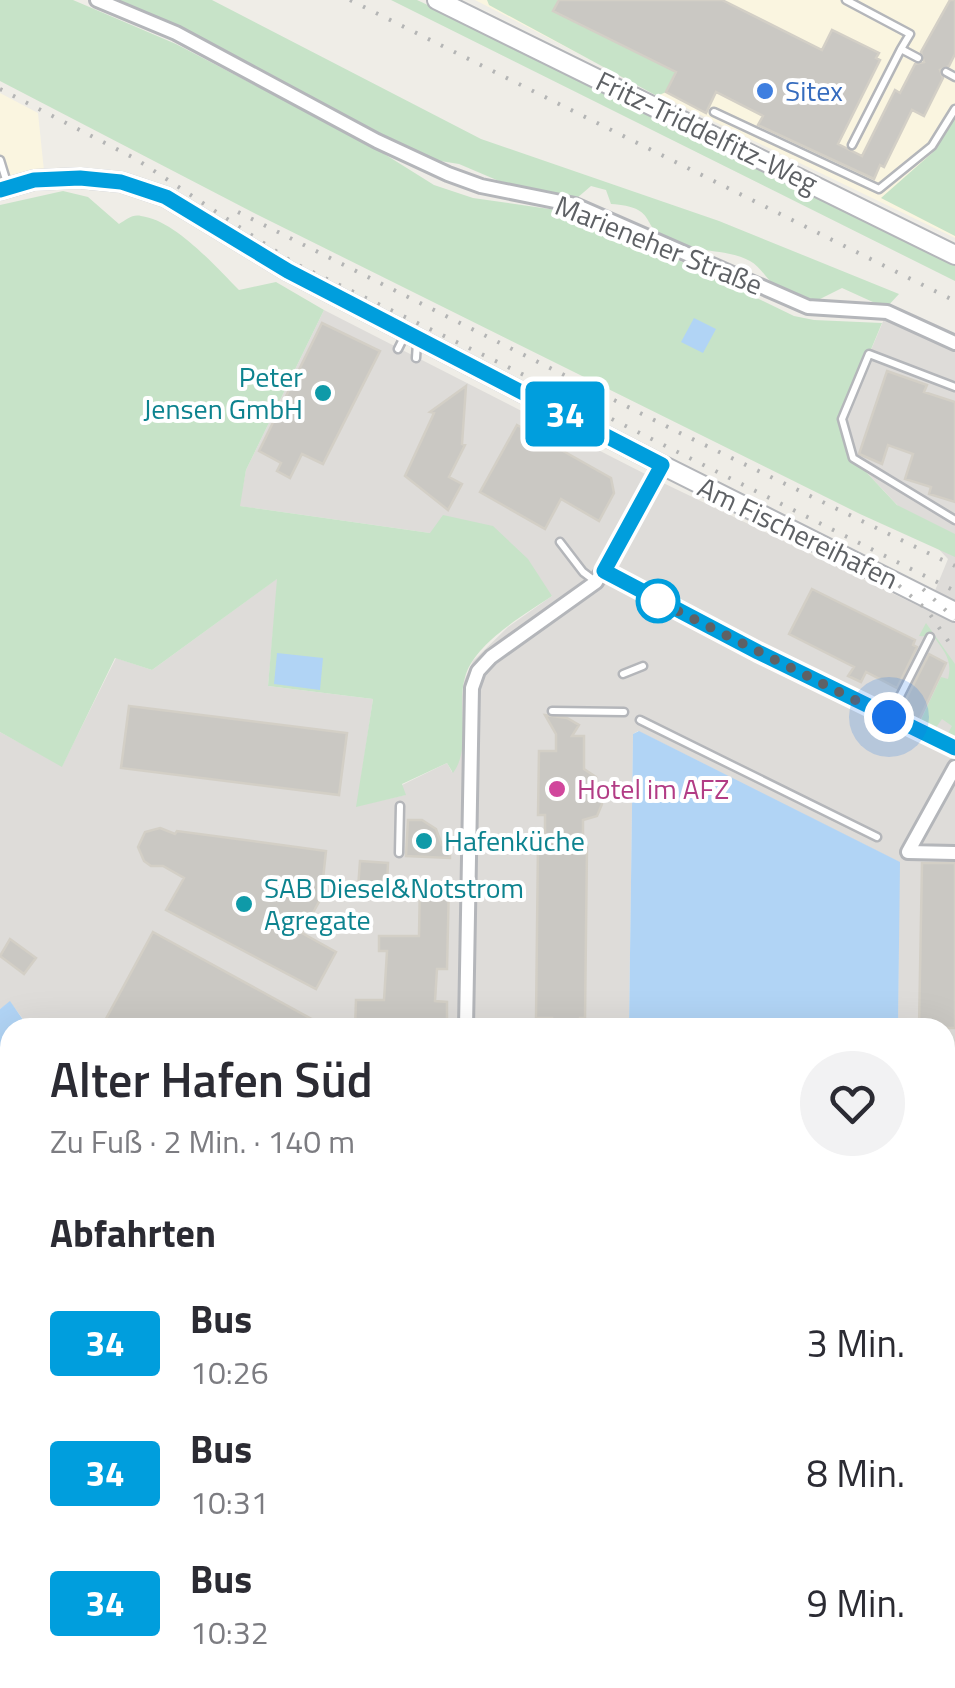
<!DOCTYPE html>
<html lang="de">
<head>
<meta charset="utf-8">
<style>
	:root { --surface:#fff; --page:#f2f2f3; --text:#2b2b33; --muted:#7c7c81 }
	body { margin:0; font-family:"Titillium Web",sans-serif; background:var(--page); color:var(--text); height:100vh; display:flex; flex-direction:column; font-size:38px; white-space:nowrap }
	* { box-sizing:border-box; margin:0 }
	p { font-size:32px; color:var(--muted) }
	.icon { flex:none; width:55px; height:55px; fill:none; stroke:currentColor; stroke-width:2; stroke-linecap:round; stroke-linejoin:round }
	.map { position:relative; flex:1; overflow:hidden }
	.details { position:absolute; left:0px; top:1018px; width:955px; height:672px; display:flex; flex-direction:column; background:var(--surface); border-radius:30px 30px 0 0; box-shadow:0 10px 40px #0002 }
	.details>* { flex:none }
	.badge { padding:0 20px; border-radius:8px; font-size:35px; line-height:65px }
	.you { position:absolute; width:50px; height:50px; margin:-25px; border:8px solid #fff; border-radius:50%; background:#1a73e8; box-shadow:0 0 0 15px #1a73e833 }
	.map>.badge { position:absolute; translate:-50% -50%; box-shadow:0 0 0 5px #fff }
	h2 { padding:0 50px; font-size:38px; line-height:90px }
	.round { display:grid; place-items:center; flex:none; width:105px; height:105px; border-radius:52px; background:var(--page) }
	.summary { display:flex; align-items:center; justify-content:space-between; height:170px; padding:0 50px }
	h1 { font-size:48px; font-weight:600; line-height:75px }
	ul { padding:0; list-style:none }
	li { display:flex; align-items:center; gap:30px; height:130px; padding:0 50px }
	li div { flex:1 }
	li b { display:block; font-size:38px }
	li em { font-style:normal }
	li .badge { min-width:110px; font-weight:700; text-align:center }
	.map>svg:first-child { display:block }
	.commercial { fill:#faf5e0 }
	.industrial { fill:#dedcd9 }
	.green { fill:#c7e3c8 }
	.water { fill:#b1d4f5 }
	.building { fill:#cac8c3; stroke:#d3cfc6; stroke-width:2.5 }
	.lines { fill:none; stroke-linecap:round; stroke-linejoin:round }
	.minor-tunnel { stroke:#cbcac6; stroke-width:12; stroke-dasharray:12 6; stroke-linecap:butt }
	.service-casing { stroke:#b4b6ba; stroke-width:11 }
	.minor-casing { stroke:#b4b6ba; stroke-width:18 }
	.tertiary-casing { stroke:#b4b6ba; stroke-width:22 }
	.service { stroke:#fff; stroke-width:6 }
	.minor { stroke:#fff; stroke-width:12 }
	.tertiary { stroke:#fff; stroke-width:18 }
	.rail { stroke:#b4b5b5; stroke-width:4; stroke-dasharray:2.5 12; stroke-linecap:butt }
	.line-casing { stroke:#fff; stroke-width:22 }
	.line { stroke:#009edd; stroke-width:15 }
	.walk { stroke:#5e6165; stroke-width:10; stroke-dasharray:0 18 }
	.shop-dot { fill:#3f7fe0; stroke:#fff; stroke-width:4 }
	.culture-dot { fill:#0f9aa8; stroke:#fff; stroke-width:4 }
	.stop-dot { fill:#fff; stroke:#009edd; stroke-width:5 }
	.hotel-dot { fill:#d1479c; stroke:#fff; stroke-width:4 }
	.labels { text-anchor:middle; stroke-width:8; stroke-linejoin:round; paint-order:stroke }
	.shop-label { font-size:28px; fill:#366cbe; stroke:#fff; text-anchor:start }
	.street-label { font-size:28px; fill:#5e6165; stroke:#fff }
	.culture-label { font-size:28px; fill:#0d838f; stroke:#fff; text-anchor:start }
	.hotel-label { font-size:28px; fill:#b23c85; stroke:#fff; text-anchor:start }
</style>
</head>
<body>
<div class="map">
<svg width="955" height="1688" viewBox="0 0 955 1688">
	<rect width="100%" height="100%" fill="#efede7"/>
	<path class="commercial" d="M475,0H955V238L651,91Z
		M0,93L38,113L44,171L0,185Z"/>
	<path class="industrial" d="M324,310L655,479L927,610L948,559L853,458L842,419L887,312L955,343V1545H945V1028L898,1027L899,862L638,731L633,734L629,1027L30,1028L10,1002L0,1009V732L62,766L116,658L152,670L278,578L268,686L373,699L357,806L405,795L402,785L447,763L452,772L464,681L473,661L508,627L552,596L430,533L239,506L246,470Z
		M955,1608V1662L945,1667V1614Z"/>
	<path class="green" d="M0,0H73L176,44L370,145L434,185L473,198L570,212L620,232L794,316L814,320L882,323L842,419L853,458L897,505L955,534V557L860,514L256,214L0,81Z
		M109,0H212L481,139L719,221L899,294L886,308L842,288L816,301C802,296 783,292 772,283C765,276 759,266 750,261C724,247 691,254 666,240C640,225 658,207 611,204L606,190L591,186L577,198L499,181L459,164L434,160L382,137L201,38Z
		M391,0H417L549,61L955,264V281Z
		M487,0H558L554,11L676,72L666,92L657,96L489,5Z
		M955,114V236L881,198L932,153Z
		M63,191L88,197L119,224C126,220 132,214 141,216C175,220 216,267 239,290L276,282L324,310L246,470L240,506L430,533L443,515L493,526L528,559L552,596C525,614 477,642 466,674C455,705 473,746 453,773L447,763L402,784L406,795L356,807L373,699L268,686L277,579L152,670L115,658L62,767L0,732V205Z
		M926,623L955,664V739L947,735L952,726L942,719L935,729L920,722L941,677L948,679C953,660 944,651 934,637L919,636Z
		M945,1545H955V1608L945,1614Z"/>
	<path class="water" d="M694,318L716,329L703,353L681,342Z
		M277,653L323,658L320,690L274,684Z
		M639,731L900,862L898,1027H629L633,734Z
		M10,1001L28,1027L10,1028V1680H906L915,1688H0V1009Z"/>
	<path class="building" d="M559,0H722L822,50L832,30L879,53L876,58L880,60L838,144L862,156L895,90L900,93L915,64L924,62L921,52L950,0H955V54L949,66L940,70L943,78L924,116L912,110L884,167L880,165L874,179L758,125L763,116L716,92L706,113L666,92L676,72L553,11Z
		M322,323L380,351L323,464L302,454L290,478L277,471L281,463L259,451Z
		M887,371L927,385L924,392L955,402V502L929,494L931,487L905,479L913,454L888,445L882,464L859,454Z
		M466,386L462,444L465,445L449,477L462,484L448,510L405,476L434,413L430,412Z
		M517,425L611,478L614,493L599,521L561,499L545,529L480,492Z
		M812,589L915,640L913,645L917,647L897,688L866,672L861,682L848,676L854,667L789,634Z
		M929,654L946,663L919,720L900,711Z
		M129,706L347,733L339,795L121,768Z
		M545,715L567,718L579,725L572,736H584V769L596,777L601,794L602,804L597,816L583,820V845H587L585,1018H580L579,1028H552V1018H536L538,844H545V815H538L539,751H556V734Z
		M408,820H422L436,829L442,845H450V858L406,856Z
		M160,828L175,834L177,831L326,851L321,898L302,933L336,952L316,989L166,910L184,878L163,866H151L144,861L138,847L145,832Z
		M360,861L388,863L387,885H371V890L358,889Z
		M922,863H955V1028H919Z
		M420,882H449L447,969H437L435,1001L447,1002V1028H355L356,1000H384L387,951H379V936H419Z
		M153,932L328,1028H101Z
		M10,939L36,958L24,974L0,956Z"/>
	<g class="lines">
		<path class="minor-tunnel" d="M945,1178H955"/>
		<g class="service-casing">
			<path id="service" d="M846,0L910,34L901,49L918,58
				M946,72L955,77
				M714,112L879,189L932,146L955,109
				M852,145L901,49
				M0,160L8,186
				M398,349L406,333
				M416,358L417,343
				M955,387L869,354L842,419L853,458L955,520
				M560,542L583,572L595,581
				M623,674L643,666
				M552,711L624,712
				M890,716L930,637
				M640,720L877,837
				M399,853L400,806"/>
		</g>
		<g class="minor-casing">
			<path id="minor" d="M97,0L176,33L377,141L448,174L481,186L575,205L808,307L887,312L955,343
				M603,571L758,653L955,748
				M955,767L908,852L955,853
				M466,1028L472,688L478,671L491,657L596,582L662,465
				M945,1545H955"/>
		</g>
		<g class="tertiary-casing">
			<path id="tertiary" d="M437,0L955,255
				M0,190L34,180L79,178L121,182L166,197L288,271L662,465L955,612"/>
		</g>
		<use href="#service" class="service"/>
		<use href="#minor" class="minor"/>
		<use href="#tertiary" class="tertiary"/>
		<path class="rail" d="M350,0L955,301
			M0,89L136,159L294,263L504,365L955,591
			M238,212L682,434L955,566
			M866,557L927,610L955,651
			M923,589L955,619"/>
	</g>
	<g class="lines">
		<g class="line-casing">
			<path id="line" d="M0,190L34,180L80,178L121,182L166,197L288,271L662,465L604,571L758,652L955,748"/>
		</g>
		<use href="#line" class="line"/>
		<path class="walk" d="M658,601L644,594L889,717"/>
	</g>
	<circle class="shop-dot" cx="765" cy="91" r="10"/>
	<g class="culture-dot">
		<circle cx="323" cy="393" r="10"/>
		<circle cx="424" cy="841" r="10"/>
		<circle cx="244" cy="904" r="10"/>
	</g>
	<circle class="stop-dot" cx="658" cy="601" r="20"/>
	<circle class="hotel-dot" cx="557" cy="789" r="10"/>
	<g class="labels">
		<g class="shop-label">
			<text x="785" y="101">Sitex</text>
		</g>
		<g class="street-label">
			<text transform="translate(707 132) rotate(26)" y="10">Fritz-Triddelfitz-Weg</text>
			<text transform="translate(659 245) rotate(22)" y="10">Marieneher Straße</text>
			<text transform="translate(798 533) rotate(26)" y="10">Am Fischereihafen</text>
		</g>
		<g class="culture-label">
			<text x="303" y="387" text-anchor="end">Peter<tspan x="303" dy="32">Jensen GmbH</tspan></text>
			<text x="444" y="851">Hafenküche</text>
			<text x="264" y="898">SAB Diesel&amp;Notstrom<tspan x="264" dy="32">Agregate</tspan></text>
		</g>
		<g class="hotel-label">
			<text x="577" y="799">Hotel im AFZ</text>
		</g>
	</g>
</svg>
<div class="you" style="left:889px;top:717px"></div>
<b class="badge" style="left:565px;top:414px;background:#009edd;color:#fff">34</b>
<section class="details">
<div class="summary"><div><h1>Alter Hafen Süd</h1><p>Zu Fuß · 2 Min. · 140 m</p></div><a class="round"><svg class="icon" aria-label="heart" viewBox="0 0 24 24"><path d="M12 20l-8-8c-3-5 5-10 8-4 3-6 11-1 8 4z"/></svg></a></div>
<h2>Abfahrten</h2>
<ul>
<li><span class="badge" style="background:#009edd;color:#fff">34</span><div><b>Bus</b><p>10:26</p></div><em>3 Min.</em></li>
<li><span class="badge" style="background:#009edd;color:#fff">34</span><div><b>Bus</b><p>10:31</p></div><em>8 Min.</em></li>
<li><span class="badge" style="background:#009edd;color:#fff">34</span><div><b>Bus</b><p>10:32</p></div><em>9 Min.</em></li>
</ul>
</section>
</div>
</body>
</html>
